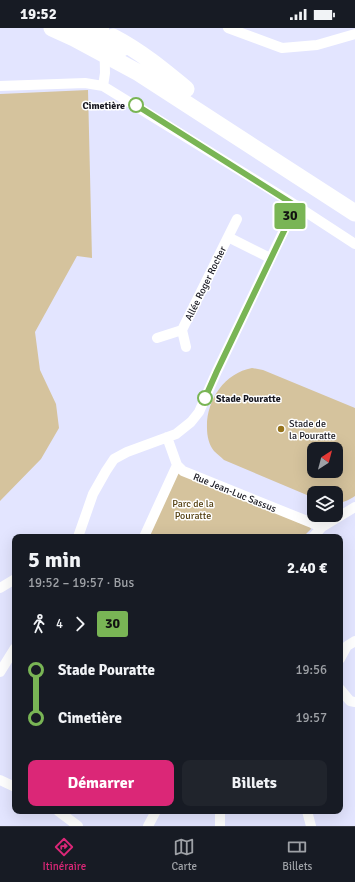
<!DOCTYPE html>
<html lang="fr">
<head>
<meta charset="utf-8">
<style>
	:root { --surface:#171b24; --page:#20242c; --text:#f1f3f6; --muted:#9ea1a6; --line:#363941; --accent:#db2777 }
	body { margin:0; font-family:Signika,sans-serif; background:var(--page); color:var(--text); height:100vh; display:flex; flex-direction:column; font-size:15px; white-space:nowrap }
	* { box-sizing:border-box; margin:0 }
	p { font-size:13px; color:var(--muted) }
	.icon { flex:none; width:22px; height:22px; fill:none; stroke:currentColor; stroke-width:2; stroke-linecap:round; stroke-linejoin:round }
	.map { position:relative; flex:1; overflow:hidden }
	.drawer { position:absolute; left:12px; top:506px; width:331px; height:280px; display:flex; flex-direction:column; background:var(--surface); border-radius:8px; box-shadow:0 4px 16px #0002 }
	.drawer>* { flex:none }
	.badge { padding:0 8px; border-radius:3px; font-size:14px; line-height:26px }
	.needle { width:26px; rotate:36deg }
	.buttons { position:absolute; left:307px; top:414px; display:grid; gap:8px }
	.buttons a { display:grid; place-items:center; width:36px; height:36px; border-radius:8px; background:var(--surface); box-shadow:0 4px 16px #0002; font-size:20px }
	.map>.badge { position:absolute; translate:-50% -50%; box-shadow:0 0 0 2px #fff }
	.legs { display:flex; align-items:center; gap:6px; height:44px; padding:0 16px; font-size:13px }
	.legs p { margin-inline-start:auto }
	.overview { display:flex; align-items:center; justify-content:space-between; height:68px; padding:0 16px }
	h1 { font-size:22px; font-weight:800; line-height:30px }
	.action { display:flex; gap:8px; margin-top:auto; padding:8px 16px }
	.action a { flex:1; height:46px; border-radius:8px; background:var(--accent); color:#fff; font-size:16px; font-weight:800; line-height:46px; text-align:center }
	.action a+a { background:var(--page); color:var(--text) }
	ul { padding:0 16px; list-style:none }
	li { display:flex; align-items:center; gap:14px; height:48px; font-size:15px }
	li i { display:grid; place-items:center; width:6px; height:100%; margin:0 5px; background:currentColor }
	li i::after { content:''; width:10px; height:10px; margin:-5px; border:3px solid; border-radius:50%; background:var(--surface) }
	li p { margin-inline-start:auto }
	li:first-child i { background:linear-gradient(#0000 50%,currentColor 0) }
	li:last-child i { background:linear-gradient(currentColor 50%,#0000 0) }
	.status { display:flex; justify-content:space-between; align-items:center; height:28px; padding:0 20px; background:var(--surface); direction:ltr }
	.status svg { height:11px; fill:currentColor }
	.tab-bar { display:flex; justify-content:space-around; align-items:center; height:56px; border-top:1px solid var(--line); background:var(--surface); font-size:11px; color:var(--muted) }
	.tab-bar a { display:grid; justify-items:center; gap:2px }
	.tab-bar .on { color:var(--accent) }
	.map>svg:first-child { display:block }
	.green { fill:#d5c39d; fill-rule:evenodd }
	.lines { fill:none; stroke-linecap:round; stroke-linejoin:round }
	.minor { stroke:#fff; stroke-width:10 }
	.trunk { stroke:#fff; stroke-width:17 }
	.line-1-casing { stroke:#fff; stroke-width:9 }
	.line-1 { stroke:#79b555; stroke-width:6 }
	.stop-1-dot { fill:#fff; stroke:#79b555; stroke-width:2 }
	.poi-dot { fill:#97741d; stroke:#fff; stroke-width:1.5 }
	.labels { text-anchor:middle; stroke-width:3; stroke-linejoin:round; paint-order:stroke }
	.stop-label { font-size:10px; font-weight:bold; fill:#171720; stroke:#fff; text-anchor:end }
	.street-label { font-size:10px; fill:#171720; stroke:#fff }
	.poi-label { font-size:10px; fill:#171720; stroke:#fff; text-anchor:start }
	.park-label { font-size:10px; fill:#554112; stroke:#fff }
</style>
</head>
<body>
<div class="status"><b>19:52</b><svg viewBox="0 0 49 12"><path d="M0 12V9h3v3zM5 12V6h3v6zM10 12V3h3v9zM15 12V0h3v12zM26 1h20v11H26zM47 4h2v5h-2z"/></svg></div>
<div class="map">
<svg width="355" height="798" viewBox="0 0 355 798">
	<rect width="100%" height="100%" fill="#e3e5ff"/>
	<path class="green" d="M88,62L92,230L77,228L35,304L40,342L56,376L59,400L41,431L0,473V66Z
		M252,340L263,342L355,380V468C349,472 343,475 336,475V465H314V470L224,432C221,429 217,426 214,423C209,417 207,408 207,400C206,373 224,345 252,340ZM314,421H336V443H314Z
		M178,444L309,497L311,501L303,509H148Z"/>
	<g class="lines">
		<path class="minor" d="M228,0L282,20L317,17L355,6
			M0,58L85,55L103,58L286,171L355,216
			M103,58L105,45L104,0
			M228,209L237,191
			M182,302L186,319
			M157,310L182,302L228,209L270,230
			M167,409L177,437L183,443L322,499
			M78,509L93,466L106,443L114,431L127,424L176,406L191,394L199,384L217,343L296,177
			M144,509L177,437
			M313,509L322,499L355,479
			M0,560L15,551
			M340,631L347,618L355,613
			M0,644L15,620
			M340,661L350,673L355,674
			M0,752L15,759
			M58,783L78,798
			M220,783V798
			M307,783L311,798
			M148,798L156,783"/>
		<path class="trunk" d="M52,0L74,10L139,45L355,185
			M80,0L121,21
			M113,9C140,23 163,42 186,61"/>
	</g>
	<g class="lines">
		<g class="line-1-casing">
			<path id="line-1" d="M136,77L296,178L217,343L205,370"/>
		</g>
		<use href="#line-1" class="line-1"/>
	</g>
	<g class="stop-1-dot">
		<circle cx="136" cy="77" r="7"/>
		<circle cx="205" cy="370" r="7"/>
	</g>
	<circle class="poi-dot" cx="281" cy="401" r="4"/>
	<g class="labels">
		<g class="stop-label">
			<text x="125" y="81">Cimetière</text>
			<text x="216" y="374" text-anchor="start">Stade Pouratte</text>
		</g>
		<g class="street-label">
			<text transform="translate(205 255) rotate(-64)" y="4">Allée Roger Rocher</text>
			<text transform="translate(235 464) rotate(22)" y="4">Rue Jean-Luc Sassus</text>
		</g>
		<g class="poi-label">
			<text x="289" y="399">Stade de<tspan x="289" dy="12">la Pouratte</tspan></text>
		</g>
		<g class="park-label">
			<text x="193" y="479">Parc de la<tspan x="193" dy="12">Pouratte</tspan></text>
		</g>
	</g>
</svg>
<div class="buttons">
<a><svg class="needle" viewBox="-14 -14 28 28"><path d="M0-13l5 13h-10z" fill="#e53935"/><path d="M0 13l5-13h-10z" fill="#9ea1a6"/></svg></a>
<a><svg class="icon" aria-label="layers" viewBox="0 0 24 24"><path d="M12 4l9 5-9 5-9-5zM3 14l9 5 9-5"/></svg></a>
</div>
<b class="badge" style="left:290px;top:188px;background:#79b555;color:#111">30</b>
<section class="drawer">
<div class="overview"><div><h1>5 min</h1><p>19:52 – 19:57 · Bus</p></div><b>2.40 €</b></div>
<div class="legs"><svg class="icon" aria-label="walk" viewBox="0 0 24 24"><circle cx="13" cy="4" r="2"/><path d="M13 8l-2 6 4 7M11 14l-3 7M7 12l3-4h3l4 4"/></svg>4<svg class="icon" aria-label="forward" viewBox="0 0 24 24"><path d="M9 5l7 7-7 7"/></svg><b class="badge" style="background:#79b555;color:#111">30</b></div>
<ul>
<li><i style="color:#79b555"></i><b>Stade Pouratte</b><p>19:56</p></li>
<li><i style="color:#79b555"></i><b>Cimetière</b><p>19:57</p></li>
</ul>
<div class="action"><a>Démarrer</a><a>Billets</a></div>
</section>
</div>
<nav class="tab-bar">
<a class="on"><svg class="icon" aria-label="directions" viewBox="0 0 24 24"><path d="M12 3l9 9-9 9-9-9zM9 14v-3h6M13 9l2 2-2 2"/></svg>Itinéraire</a>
<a><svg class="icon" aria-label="map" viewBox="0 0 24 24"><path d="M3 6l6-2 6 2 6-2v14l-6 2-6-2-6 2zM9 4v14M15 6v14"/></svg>Carte</a>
<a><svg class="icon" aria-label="tickets" viewBox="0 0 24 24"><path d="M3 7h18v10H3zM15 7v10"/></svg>Billets</a>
</nav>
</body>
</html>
